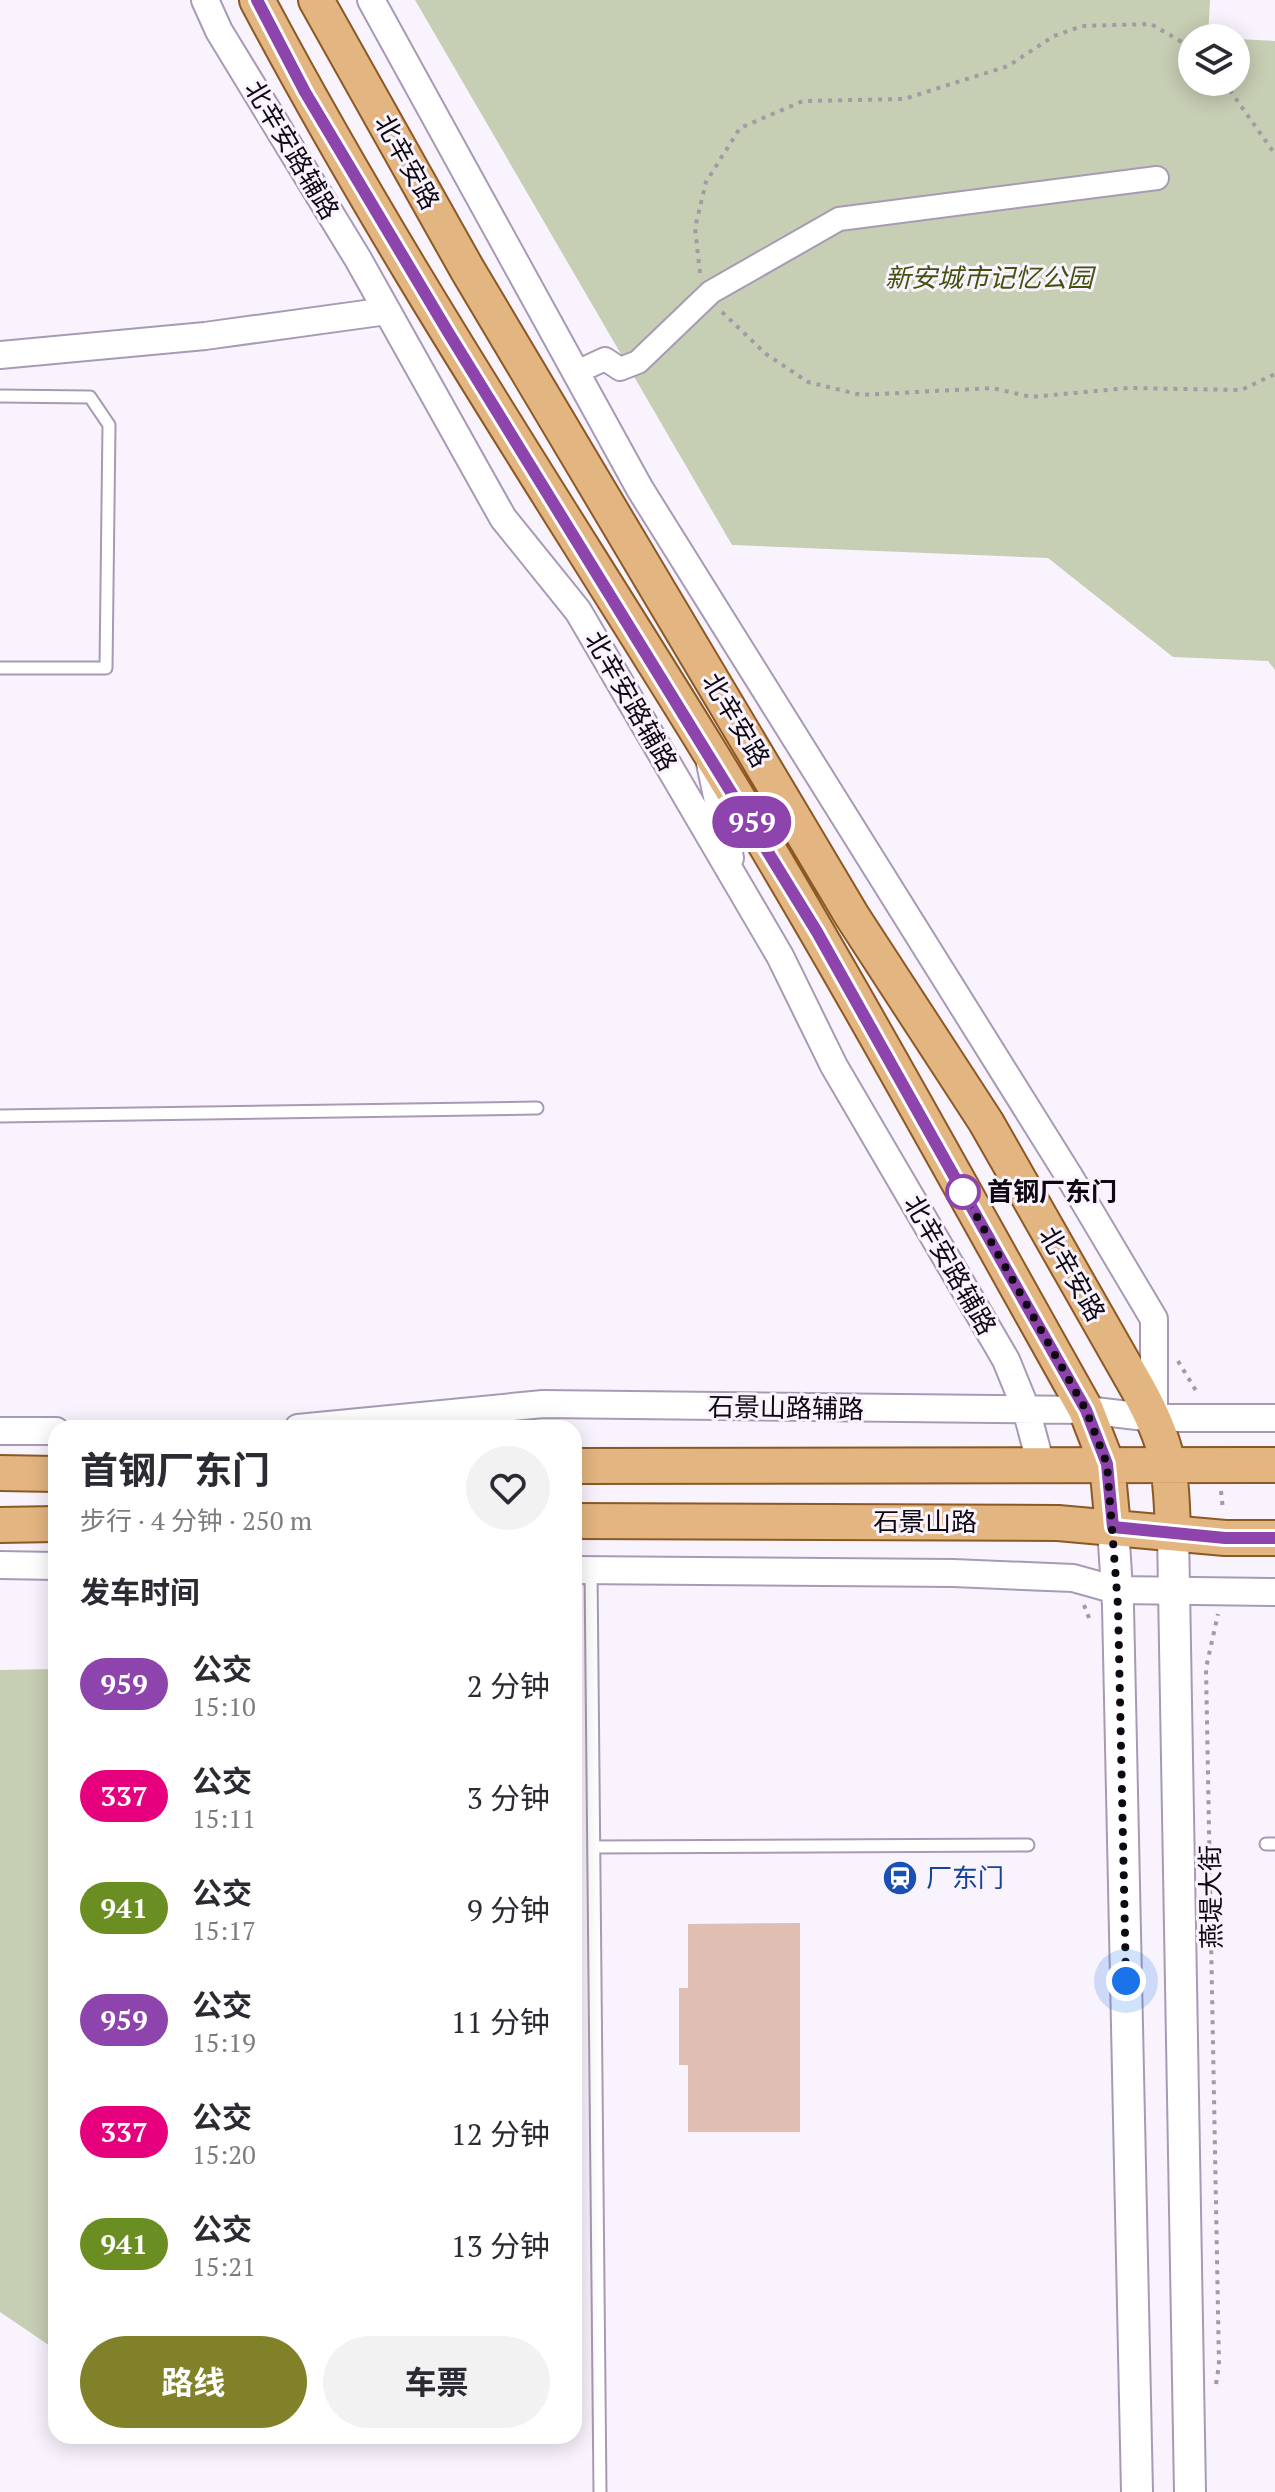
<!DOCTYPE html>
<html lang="zh">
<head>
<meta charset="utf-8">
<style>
	:root { --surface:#fff; --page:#f2f2f3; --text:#2b2b33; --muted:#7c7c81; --accent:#81812a }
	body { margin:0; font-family:"PT Serif","Noto Sans SC",serif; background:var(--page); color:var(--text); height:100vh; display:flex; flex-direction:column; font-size:30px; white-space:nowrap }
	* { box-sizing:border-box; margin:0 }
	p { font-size:26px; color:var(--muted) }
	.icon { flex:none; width:44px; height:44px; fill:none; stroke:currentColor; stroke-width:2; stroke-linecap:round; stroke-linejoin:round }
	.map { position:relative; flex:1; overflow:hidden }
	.sheet { position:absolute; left:48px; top:1420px; width:534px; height:1024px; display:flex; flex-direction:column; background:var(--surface); border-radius:24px; box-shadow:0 4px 20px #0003 }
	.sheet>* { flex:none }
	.badge { padding:0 16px; border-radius:26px; font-size:28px; line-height:52px }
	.fabs { position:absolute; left:1178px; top:24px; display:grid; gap:16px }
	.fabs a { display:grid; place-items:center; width:72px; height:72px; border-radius:50%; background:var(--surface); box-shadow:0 4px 20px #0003; font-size:40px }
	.you { position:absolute; width:40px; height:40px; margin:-20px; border:6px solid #fff; border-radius:50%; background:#1a73e8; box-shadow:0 0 0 12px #1a73e833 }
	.map>.badge { position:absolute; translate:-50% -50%; box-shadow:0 0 0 4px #fff }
	h2 { padding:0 32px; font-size:30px; line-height:72px }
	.round { display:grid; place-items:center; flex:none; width:84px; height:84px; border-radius:42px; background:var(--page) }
	.headline { display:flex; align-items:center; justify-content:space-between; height:136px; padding:0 32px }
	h1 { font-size:38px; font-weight:700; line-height:60px }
	.action { display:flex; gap:16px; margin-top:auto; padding:16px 32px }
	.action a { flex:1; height:92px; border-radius:48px; background:var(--accent); color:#fff; font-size:32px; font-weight:700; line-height:92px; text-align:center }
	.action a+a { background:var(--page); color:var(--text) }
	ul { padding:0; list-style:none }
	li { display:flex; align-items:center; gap:24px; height:112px; padding:0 32px }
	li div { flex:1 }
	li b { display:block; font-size:30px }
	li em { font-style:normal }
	li .badge { min-width:88px; font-weight:700; text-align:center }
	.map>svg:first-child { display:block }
	.green { fill:#c6ceb3 }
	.building { fill:#dfbeb4 }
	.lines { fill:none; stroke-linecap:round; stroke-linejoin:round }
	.service-casing { stroke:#a89ab4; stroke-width:15 }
	.minor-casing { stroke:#a89ab4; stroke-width:26 }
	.tertiary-casing { stroke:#a89ab4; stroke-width:30 }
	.secondary-casing { stroke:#a89ab4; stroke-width:34 }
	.primary-casing { stroke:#8c5924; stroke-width:38 }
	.path { stroke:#a09ba5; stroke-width:4; stroke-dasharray:4 6; stroke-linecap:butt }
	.service { stroke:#fff; stroke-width:11 }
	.minor { stroke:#fff; stroke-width:22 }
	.tertiary { stroke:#fff; stroke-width:26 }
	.secondary { stroke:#fff; stroke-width:30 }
	.primary { stroke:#e3b581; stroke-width:34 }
	.line-casing { stroke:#fff; stroke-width:18 }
	.line { stroke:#8e44ad; stroke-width:12 }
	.walk { stroke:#0e0912; stroke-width:8; stroke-dasharray:0 14.4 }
	.stop-dot { fill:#fff; stroke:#8e44ad; stroke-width:4 }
	.labels { text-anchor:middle; stroke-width:6; stroke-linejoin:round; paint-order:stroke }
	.street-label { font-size:26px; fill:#0e0912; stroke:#f9f3fe }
	.park-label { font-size:26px; font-style:italic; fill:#45520e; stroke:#f9f3fe }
	.stop-label { font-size:26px; font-weight:bold; fill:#0e0912; stroke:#f9f3fe; text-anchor:start }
	.transit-label { font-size:26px; fill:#164399; stroke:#f9f3fe; text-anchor:start }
</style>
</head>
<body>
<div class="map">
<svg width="1275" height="2492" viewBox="0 0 1275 2492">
	<rect width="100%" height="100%" fill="#f9f3fe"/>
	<path class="green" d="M415,0H1210L1208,37L1222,38H1192V82H1236V39L1275,41V670L1268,661L1173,657L1048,558L732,545Z
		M56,1669V2350L0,2312V1670Z"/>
	<path class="building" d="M800,1923V2132H688V2065H679V1988H688V1924Z"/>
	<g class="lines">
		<g class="service-casing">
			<path id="service" d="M0,396L90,397L109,425L106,668H0
				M0,1116L537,1108
				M591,1570L600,2492
				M1266,1844H1275
				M594,1847L1028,1845"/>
		</g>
		<g class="minor-casing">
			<path id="minor" d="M577,372L605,359L620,369L638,362L711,292L839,219L1157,178"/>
		</g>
		<g class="tertiary-casing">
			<path id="tertiary" d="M205,0L219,31L358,259L503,518L578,611L780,956L834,1066L1006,1360L1026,1409L1041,1465
				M371,0L640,489L1069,1176L1154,1319V1418
				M0,355L205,336L387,311
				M710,763L730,858
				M298,1428L543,1404L1086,1410L1154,1418H1275
				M0,1431H56
				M0,1565L56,1566
				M574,1570L953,1573L1073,1578L1116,1590L1275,1592"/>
		</g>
		<g class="secondary-casing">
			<path id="secondary" d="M1113,1527L1118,1606L1137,2492
				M1173,1532L1190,2492"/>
		</g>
		<g class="primary-casing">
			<path id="primary" d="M257,0C393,257 554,499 706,746C840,964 961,1188 1086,1410L1107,1464L1113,1527
				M316,0L467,269L852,916L986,1122L1138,1389C1169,1445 1171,1469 1173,1532
				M574,1466L1275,1465
				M0,1473L56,1474
				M574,1521L1058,1523L1225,1538H1275
				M0,1525L56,1524"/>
		</g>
		<path class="path" d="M1224,82L1275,154
			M700,273L695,228L706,182L740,128L803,101L904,99L1008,66L1054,36L1082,26L1151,24L1192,48
			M722,312L766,354L808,382L861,395L992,388L1031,397L1128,388L1241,390L1275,374
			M1178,1361L1198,1394
			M1221,1491L1223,1510
			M1084,1605L1091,1623
			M1216,2384L1219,2365L1206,1668L1218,1614"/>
		<use href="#service" class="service"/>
		<use href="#minor" class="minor"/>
		<use href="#tertiary" class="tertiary"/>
		<use href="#secondary" class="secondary"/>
		<use href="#primary" class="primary"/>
	</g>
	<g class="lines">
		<g class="line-casing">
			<path id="line" d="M257,0L305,92L448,332L817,932L1027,1306L1086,1410L1107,1464L1113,1527L1225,1538H1275"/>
		</g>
		<use href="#line" class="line"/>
		<path class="walk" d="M963,1192L1086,1410L1107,1464L1118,1606L1126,1981"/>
	</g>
	<defs>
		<g id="station-disc" transform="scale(1.8)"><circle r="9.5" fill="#1a4fb4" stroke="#f9f3fe"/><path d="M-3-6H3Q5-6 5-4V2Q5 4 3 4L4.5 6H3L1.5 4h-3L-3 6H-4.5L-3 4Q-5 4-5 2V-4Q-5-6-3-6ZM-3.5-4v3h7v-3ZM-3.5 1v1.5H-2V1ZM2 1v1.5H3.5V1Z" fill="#fff"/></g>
	</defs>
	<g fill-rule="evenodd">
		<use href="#station-disc" x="900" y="1878"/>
	</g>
	<circle class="stop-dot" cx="963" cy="1192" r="16"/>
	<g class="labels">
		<g class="street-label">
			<text transform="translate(292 150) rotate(59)" y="9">北辛安路辅路</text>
			<text transform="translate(407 162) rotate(61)" y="9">北辛安路</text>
			<text transform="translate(631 701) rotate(60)" y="9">北辛安路辅路</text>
			<text transform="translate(736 720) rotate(59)" y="9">北辛安路</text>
			<text transform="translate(950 1265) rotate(60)" y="9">北辛安路辅路</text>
			<text transform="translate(1072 1274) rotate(60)" y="9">北辛安路</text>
			<text transform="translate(786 1408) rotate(1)" y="9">石景山路辅路</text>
			<text x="925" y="1531">石景山路</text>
			<text transform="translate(1211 1897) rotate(-91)" y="9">燕堤大街</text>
		</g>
		<g class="park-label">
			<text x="989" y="287">新安城市记忆公园</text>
		</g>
		<g class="stop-label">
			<text x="987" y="1201">首钢厂东门</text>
		</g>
		<g class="transit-label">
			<text x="926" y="1887">厂东门</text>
		</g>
	</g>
</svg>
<div class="fabs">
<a><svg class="icon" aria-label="layers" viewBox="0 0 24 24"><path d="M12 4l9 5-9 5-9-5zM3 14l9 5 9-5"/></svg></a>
</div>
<div class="you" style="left:1126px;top:1981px"></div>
<b class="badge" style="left:752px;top:822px;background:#8e44ad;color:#fff">959</b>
<section class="sheet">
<div class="headline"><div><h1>首钢厂东门</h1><p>步行 · 4 分钟 · 250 m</p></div><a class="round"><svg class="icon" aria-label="heart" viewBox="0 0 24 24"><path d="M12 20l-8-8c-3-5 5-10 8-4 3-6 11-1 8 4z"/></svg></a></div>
<h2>发车时间</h2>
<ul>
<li><span class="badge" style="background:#8e44ad;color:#fff">959</span><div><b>公交</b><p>15:10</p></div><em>2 分钟</em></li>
<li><span class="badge" style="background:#e6007e;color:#fff">337</span><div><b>公交</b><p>15:11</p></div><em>3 分钟</em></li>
<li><span class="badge" style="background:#6b8e23;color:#fff">941</span><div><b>公交</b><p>15:17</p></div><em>9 分钟</em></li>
<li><span class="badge" style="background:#8e44ad;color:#fff">959</span><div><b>公交</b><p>15:19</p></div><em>11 分钟</em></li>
<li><span class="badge" style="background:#e6007e;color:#fff">337</span><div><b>公交</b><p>15:20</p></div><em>12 分钟</em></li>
<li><span class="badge" style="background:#6b8e23;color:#fff">941</span><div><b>公交</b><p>15:21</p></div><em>13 分钟</em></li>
</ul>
<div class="action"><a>路线</a><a>车票</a></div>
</section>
</div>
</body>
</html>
